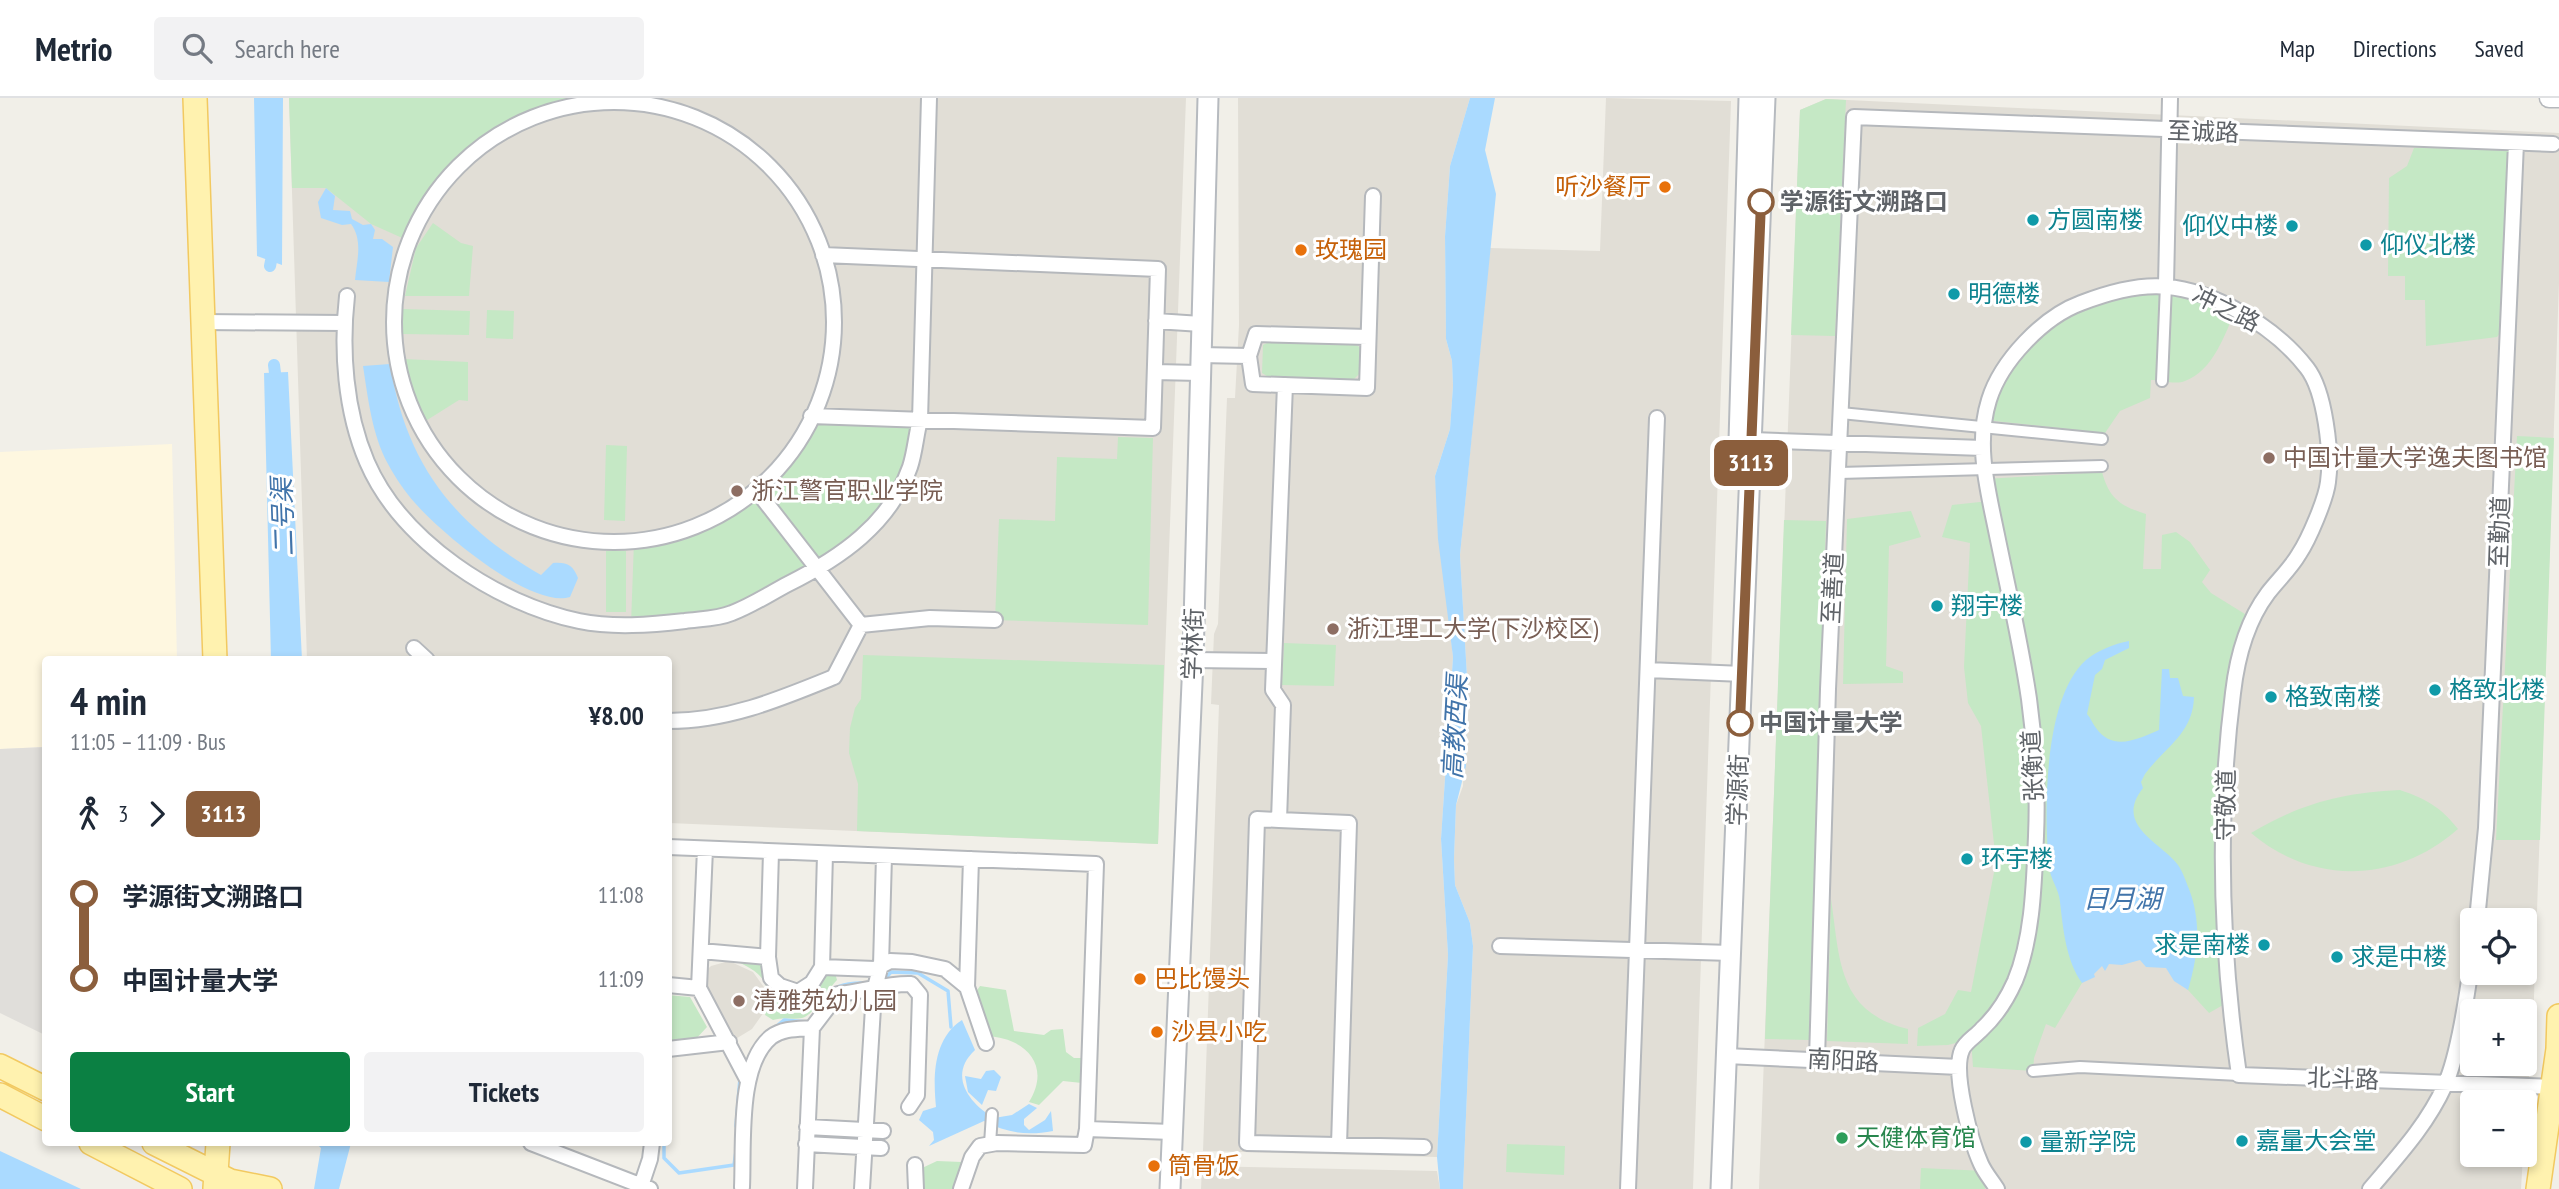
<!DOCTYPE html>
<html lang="en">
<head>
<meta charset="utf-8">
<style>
	:root { --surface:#fff; --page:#f2f2f3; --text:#1f2937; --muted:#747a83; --line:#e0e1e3; --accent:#0b8043 }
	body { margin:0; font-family:"PT Sans Narrow","Noto Sans SC",sans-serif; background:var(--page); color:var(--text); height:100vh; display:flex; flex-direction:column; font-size:26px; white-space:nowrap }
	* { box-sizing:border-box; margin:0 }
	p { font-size:23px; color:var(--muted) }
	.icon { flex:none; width:38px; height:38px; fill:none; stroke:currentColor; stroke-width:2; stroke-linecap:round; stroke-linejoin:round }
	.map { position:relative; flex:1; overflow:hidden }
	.sheet { position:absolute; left:42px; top:558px; width:630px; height:490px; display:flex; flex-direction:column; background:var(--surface); border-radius:7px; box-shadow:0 4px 10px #0003 }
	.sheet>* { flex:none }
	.badge { padding:0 14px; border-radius:10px; font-size:24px; line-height:46px }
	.fabs { position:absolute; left:2460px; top:810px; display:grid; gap:14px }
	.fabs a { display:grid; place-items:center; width:77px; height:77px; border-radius:7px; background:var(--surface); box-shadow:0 4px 10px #0003; font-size:35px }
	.map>.badge { position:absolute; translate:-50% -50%; box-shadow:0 0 0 4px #fff }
	.legs { display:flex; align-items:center; gap:10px; height:77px; padding:0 28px; font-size:23px }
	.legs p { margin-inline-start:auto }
	.summary { display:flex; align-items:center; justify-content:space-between; height:119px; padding:0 28px }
	h1 { font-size:38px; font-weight:700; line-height:52px }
	.cta { display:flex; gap:14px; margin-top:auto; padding:14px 28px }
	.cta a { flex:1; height:80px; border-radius:7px; background:var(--accent); color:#fff; font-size:28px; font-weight:700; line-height:80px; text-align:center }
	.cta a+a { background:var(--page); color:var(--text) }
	ul { padding:0 28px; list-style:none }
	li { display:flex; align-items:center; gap:24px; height:84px; font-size:26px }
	li i { display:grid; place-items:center; width:10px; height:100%; margin:0 9px; background:currentColor }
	li i::after { content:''; width:18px; height:18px; margin:-9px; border:5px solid; border-radius:50%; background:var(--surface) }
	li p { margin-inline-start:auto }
	li:first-child i { background:linear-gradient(#0000 50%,currentColor 0) }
	li:last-child i { background:linear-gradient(currentColor 50%,#0000 0) }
	header { display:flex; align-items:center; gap:42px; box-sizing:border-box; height:98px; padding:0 35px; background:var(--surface); border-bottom:2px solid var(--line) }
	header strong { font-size:33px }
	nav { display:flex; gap:38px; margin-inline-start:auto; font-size:24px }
	.search { width:490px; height:63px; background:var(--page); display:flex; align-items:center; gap:18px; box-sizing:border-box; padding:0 24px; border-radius:7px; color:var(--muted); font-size:26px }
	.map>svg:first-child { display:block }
	.commercial { fill:#fef7e0 }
	.industrial { fill:#e0deda }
	.education { fill:#e1ded6; fill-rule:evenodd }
	.green { fill:#c5e8c5 }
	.water { fill:#aadaff }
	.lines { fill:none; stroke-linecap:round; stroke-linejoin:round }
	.stream { stroke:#aadaff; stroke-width:3.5 }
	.canal { stroke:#aadaff; stroke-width:12 }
	.pedestrian-casing { stroke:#b5b8bc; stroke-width:14 }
	.minor-casing { stroke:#b5b8bc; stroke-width:18 }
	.tertiary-casing { stroke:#b5b8bc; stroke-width:21 }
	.secondary-casing { stroke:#b6babf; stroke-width:23 }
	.primary-casing { stroke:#f2c960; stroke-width:26 }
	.pedestrian { stroke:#fff; stroke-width:10 }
	.minor { stroke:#fff; stroke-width:14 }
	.tertiary { stroke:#fff; stroke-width:18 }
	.secondary { stroke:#fff; stroke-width:19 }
	.primary { stroke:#fff2af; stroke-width:23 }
	.line-1-casing { stroke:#fff; stroke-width:16 }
	.line-1 { stroke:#8b5e3c; stroke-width:10 }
	.food-dot { fill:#e8710a; stroke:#fff; stroke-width:2.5 }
	.stop-1-dot { fill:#fff; stroke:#8b5e3c; stroke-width:3.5 }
	.culture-dot { fill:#0f9aa8; stroke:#fff; stroke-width:2.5 }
	.education-dot { fill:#8d6e63; stroke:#fff; stroke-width:2.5 }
	.leisure-dot { fill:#2e9e5b; stroke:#fff; stroke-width:2.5 }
	.labels { text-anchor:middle; stroke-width:6; stroke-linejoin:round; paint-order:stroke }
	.street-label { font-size:24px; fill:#5f6368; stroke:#fff }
	.food-label { font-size:24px; fill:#c56008; stroke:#fff; text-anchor:start }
	.stop-label { font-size:24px; font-weight:bold; fill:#5f6368; stroke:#fff; text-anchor:start }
	.culture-label { font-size:24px; fill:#0d838f; stroke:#fff; text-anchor:start }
	.education-label { font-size:24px; fill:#785e54; stroke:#fff; text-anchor:start }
	.leisure-label { font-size:24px; fill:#27864d; stroke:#fff; text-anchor:start }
	.water-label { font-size:26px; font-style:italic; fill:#4174aa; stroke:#fff }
</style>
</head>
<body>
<header>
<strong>Metrio</strong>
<div class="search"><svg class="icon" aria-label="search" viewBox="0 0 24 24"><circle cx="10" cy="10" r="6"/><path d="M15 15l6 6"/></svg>Search here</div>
<nav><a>Map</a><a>Directions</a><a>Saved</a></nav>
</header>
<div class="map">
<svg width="2559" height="1091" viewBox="0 0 2559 1091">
	<rect width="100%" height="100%" fill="#f1efe8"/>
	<path class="commercial" d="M172,346L177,562H46L45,649L0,651V354Z"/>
	<path class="industrial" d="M45,649H46L45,937L0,915V651Z"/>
	<path class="education" d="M289,0H1186L1158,746L669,725L668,562H307Z
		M1238,0H1470L1450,68L1445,138L1446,241L1452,263L1453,288L1450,331L1435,378L1453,559L1441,741L1448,857L1437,1059L1203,1053L1219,607L1211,606L1214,536L1218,526L1227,300H1235L1239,227Z
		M1606,0L1731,3L1693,1091H1463L1473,848L1470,825L1455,787L1454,761L1456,707L1463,688L1467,579L1460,457L1490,150L1600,153Z
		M1826,1L2559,35V185L2533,927L2525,1030V1004H2473V1057H2523L2521,1091H1759L1800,12ZM2473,822H2525V875H2473ZM2473,914H2525V966H2473Z
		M729,863L753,874L766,892L764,914L752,931L734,942L699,879L711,868Z
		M1202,1068L1437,1073L1440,1091H1201Z"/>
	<path class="green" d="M289,0H659L658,7L597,3L537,16L483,46L439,89L409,143L371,126L326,90H292Z
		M1826,1L1846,2L1835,238L1791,237L1800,12Z
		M2414,50L2509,51L2503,231L2497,239L2426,248L2425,202H2405V178H2388L2389,80L2407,68Z
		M433,125L461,145L473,148L469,198H405L416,150Z
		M2166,187L2236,211C2225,236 2213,273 2185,283C2176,287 2161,282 2151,282L2150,300L2120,313L2105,335L1985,322L2007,267L2070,209Z
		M403,211L470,213L469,237L402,236Z
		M487,212L514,213L513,241L486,240Z
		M1271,243L1353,244L1363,252L1362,273L1353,282L1270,280L1262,275L1263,247Z
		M404,261L468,264V303L459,302L424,324L408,285Z
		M811,318L920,322L910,368L854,447L729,517L631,526L634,443C709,443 780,383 811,318Z
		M2517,338L2554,340L2540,742H2496Z
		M1118,339L1153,340L1148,527L995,522L999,421L1055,423L1057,359L1117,361Z
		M606,347L627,348L625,423L604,422Z
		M2102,374C2109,400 2120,408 2146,416L2143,471H2161L2162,437L2176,434L2190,444L2210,472L2202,484L2211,495L2253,521L2226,666L2230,903L2209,915L2188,892L2167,852L2099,850L2082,885L2055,930L2046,926L2034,960L2033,973L1973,969L1971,941L1948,947L1917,948L1918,930L1945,916L1958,892L1971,894L1996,764L1981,628L1968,605L1964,569L1970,445L1942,439L1952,407L1989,403L1985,381Z
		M1911,413L1921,439L1889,448L1886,568L1903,574V585L1843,586L1847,421Z
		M1784,422L1826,423L1809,942L1765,941Z
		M606,453H626V514H606Z
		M1284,545L1336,547L1334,588L1282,587Z
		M863,557L1164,567L1158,746L857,733L858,686L849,655L850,630L855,610L861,601Z
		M2400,692C2426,701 2441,709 2458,731C2397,785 2313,788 2251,735C2302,705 2341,695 2400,692Z
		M1831,801C1840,861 1837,914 1908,931V946L1827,943Z
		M738,864L774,868L777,879L792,889L824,873L835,875L837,882C827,892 813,918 802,920C792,922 785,919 773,922L765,917C772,888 765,876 738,864Z
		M980,888L1006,892L1014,933L1044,937L1051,932L1063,931L1066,954L1074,960H1084L1082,985L1063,983L1039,1007L1029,1004C1052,967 1025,940 987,938L973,898Z
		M668,897L690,899L707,929L694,943L669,945Z
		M1507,1046L1565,1048L1564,1077L1506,1074Z
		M937,1063L962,1064L955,1091H920V1071Z
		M1921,1070L1986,1073L1985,1091H1920Z"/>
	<path class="water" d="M254,0H283L282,167L257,158Z
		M1470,0H1495L1485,52L1496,96L1460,457L1467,579L1466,668L1456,707L1454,761L1455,787L1470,825L1473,848L1463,1091H1440L1437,1059L1448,857L1441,741L1453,559L1438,441L1435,378L1450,331L1453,288L1452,263L1446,241L1445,138L1450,68Z
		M326,90L335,98L333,112L350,113L352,121L363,127L371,126L375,132L373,141H382L393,149L389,184L355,182C357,162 363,142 351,126L342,127L321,120L318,104Z
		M390,266C406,366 454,427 541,477L553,465C567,464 573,467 578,480L570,499C531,511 440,434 415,405C405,394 395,379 388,366C372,337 368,300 363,268Z
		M288,274L302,562H271L264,275Z
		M2129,543V550L2105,562L2102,571L2095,577L2087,616C2091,620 2092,625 2096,630C2113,654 2138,641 2159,632L2162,571H2169L2170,580H2178L2183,598L2194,599C2193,636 2165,649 2145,676L2141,684L2143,690C2113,728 2162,745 2178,767C2183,774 2186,784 2189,791C2202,825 2198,858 2188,892L2174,883L2166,870L2146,869L2140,862L2122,867L2109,866L2105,873L2102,868L2094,876L2095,879L2082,885C2066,863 2063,830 2060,804C2059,791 2050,781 2049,768C2044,716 2043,600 2086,562C2098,552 2114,546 2129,543Z
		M962,922L975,952C947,978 970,1006 994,1020L1012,1017L1029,1006L1037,1010L1024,1021V1027L1029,1032L1045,1022L1051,1013L1053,1033C1027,1038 1007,1035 984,1023L929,1048L934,1042L933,1034L919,1022L923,1013L936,1009C933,978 933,941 962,922Z
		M994,972L1001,979L996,993L988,992L982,1007L968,994L965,978L981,981L986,973Z
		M316,1045H351L339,1091H314L321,1050Z
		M0,1053L81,1091H0Z"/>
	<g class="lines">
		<path class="stream" d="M883,883L891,874L918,875L948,893L951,929
			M819,911C832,887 842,884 869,885
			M773,931L784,922L808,924
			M736,1028L740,980
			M664,1045V1060L679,1075L734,1067L736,1053"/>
		<path class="canal" d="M270,168L271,163
			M274,267L275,275"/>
		<g class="pedestrian-casing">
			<path id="pedestrian" d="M2162,283L2166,187
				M1841,315L2102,341
				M1839,375L2102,368
				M2033,973L2080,969L2239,977
				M990,1046L992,1016"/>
		</g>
		<g class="minor-casing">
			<path id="minor" d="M394 224a220 220 0 1 1 440 0a220 220 0 1 1-440 0Z
				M2166,187L2170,0
				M347,198C341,251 345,313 367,364C401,443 497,506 579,523C613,530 651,527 685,523C699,521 718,521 732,515C751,508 769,496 788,486C840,460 890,426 910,369C915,354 916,337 920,322L929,0
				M1156,223L1201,226
				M202,224L344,225
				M1200,257L1249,258L1256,236L1368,239
				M1249,258L1253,286L1367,290L1373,98
				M1155,274L1200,275
				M1285,287L1273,592L1283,607L1279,722L1257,721L1247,1045L1424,1049
				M811,318L1153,330L1158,171L823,157
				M1752,342L1983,350
				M757,393L861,527
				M414,550L427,562
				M1193,562L1274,563
				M1648,572L1743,576
				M668,623C728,623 780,601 834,579L861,527L930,520L995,522
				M1279,722L1349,725L1339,1047
				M668,749L1096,766L1087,1031
				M705,751L699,890L747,981
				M2477,822L2486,730L2516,45
				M1500,848L1731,855
				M701,853L768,859L771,754
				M768,859L771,880L780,888L798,894L812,885L822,869L825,756
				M822,869L875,871L890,863L912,864L945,871L967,889L986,945
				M668,887L699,890
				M967,889L971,761
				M668,951L729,944
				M1726,958L1959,969
				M1817,961L1828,591L1854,19L2553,46
				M807,1029L883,1033
				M531,1045L650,1091
				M806,1046L881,1050
				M915,1067L916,1091
				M641,1088L650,1061L652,1045
				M742,1089C744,1047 737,967 771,939C783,930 798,931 812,930L838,896C862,894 888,885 911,886L920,897L917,997L909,1009
				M805,1091L812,930
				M862,1091L874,893L881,867L884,758
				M961,1091L972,1059L980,1048L997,1045L1084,1047L1087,1031L1172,1034
				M1628,1091L1657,320
				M1997,1091C1992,1083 1985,1075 1981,1066C1971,1044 1952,974 1962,952C1965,944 1976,938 1982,931C1996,918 2007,901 2015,883C2033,839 2034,785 2036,738C2038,693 2035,645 2029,601C2021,546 2008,491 1997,437C1988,392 1975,347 1989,302C2001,263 2043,219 2081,205C2138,183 2176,181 2231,209C2260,224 2287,244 2307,270C2325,293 2332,355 2328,384C2326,401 2309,441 2299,456C2291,470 2278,482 2268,495C2247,523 2237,560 2233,595C2217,720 2221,852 2239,977L2552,989
				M2370,1091C2398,1058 2427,1027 2445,987C2459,956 2468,890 2473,855"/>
		</g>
		<g class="tertiary-casing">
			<path id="tertiary" d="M2549,0H2559"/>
		</g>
		<g class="secondary-casing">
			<path id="secondary" d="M1738,377L1749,0
				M1170,1091L1193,562L1208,0
				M1721,1091L1765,0"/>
		</g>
		<g class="primary-casing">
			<path id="primary" d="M195,0L215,562
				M0,968L46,991
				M0,997L46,1021
				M91,1045L180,1091
				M154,1045L230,1083L270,1091
				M215,1090L218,1045
				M2538,1091L2558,951L2559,918"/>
		</g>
		<use href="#pedestrian" class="pedestrian"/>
		<use href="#minor" class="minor"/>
		<use href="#tertiary" class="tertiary"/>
		<use href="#secondary" class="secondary"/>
		<use href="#primary" class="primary"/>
	</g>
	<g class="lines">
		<g class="line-1-casing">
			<path id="line-1" d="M1740,625L1761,104"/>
		</g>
		<use href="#line-1" class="line-1"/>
	</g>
	<g class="food-dot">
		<circle cx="1665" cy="89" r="7"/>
		<circle cx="1301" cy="152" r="7"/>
		<circle cx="1140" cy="881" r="7"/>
		<circle cx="1157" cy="934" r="7"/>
		<circle cx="1154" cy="1068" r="7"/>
	</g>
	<g class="stop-1-dot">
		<circle cx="1761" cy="104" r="12"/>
		<circle cx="1740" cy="625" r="12"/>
	</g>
	<g class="culture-dot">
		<circle cx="2033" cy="122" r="7"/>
		<circle cx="2292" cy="128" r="7"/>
		<circle cx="2366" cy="147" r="7"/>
		<circle cx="1954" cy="196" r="7"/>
		<circle cx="1937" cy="508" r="7"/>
		<circle cx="2435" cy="592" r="7"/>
		<circle cx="2271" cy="599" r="7"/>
		<circle cx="1967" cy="761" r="7"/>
		<circle cx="2264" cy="847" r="7"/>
		<circle cx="2337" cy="859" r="7"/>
		<circle cx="2242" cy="1043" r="7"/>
		<circle cx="2026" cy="1044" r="7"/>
	</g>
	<g class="education-dot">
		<circle cx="2269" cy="360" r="7"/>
		<circle cx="737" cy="393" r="7"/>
		<circle cx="1333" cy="531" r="7"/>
		<circle cx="739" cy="903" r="7"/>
	</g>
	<circle class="leisure-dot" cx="1842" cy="1040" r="7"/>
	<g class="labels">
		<g class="street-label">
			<text transform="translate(2203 34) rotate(2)" y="8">至诚路</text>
			<text transform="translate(2226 211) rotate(26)" y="8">冲之路</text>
			<text transform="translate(2500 434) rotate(-88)" y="8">至勤道</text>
			<text transform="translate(1833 490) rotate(-87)" y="8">至善道</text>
			<text transform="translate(1193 546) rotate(-88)" y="8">学林街</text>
			<text transform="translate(2033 668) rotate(-93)" y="8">张衡道</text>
			<text transform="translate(1738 692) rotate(-88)" y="8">学源街</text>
			<text transform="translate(2226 707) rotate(-89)" y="8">守敬道</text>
			<text transform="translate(1843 963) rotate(3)" y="8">南阳路</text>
			<text transform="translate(2343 981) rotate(2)" y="8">北斗路</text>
		</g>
		<g class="food-label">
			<text x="1651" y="97" text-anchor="end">听沙餐厅</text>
			<text x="1315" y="160">玫瑰园</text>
			<text x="1154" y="889">巴比馒头</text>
			<text x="1171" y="942">沙县小吃</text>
			<text x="1168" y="1076">筒骨饭</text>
		</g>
		<g class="stop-label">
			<text x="1780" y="112">学源街文溯路口</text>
			<text x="1759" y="633">中国计量大学</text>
		</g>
		<g class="culture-label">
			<text x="2047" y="130">方圆南楼</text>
			<text x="2278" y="136" text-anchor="end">仰仪中楼</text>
			<text x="2380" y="155">仰仪北楼</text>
			<text x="1968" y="204">明德楼</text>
			<text x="1951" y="516">翔宇楼</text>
			<text x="2449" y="600">格致北楼</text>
			<text x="2285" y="607">格致南楼</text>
			<text x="1981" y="769">环宇楼</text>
			<text x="2250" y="855" text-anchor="end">求是南楼</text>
			<text x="2351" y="867">求是中楼</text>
			<text x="2256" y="1051">嘉量大会堂</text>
			<text x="2040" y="1052">量新学院</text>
		</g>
		<g class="education-label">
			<text x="2283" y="368">中国计量大学逸夫图书馆</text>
			<text x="751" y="401">浙江警官职业学院</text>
			<text x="1347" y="539">浙江理工大学(下沙校区)</text>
			<text x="753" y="911">清雅苑幼儿园</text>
		</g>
		<g class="leisure-label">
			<text x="1856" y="1048">天健体育馆</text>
		</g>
		<g class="water-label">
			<text transform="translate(283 419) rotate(-92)" y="9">二号渠</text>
			<text transform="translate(1455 629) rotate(-87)" y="9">高教西渠</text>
			<text x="2122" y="810">日月湖</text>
		</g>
	</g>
</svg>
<div class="fabs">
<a><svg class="icon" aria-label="locate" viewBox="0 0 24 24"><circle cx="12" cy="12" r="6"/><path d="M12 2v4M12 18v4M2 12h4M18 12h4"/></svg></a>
<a>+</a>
<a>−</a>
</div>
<b class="badge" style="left:1751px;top:365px;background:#8b5e3c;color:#fff">3113</b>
<section class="sheet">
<div class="summary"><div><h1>4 min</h1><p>11:05 – 11:09 · Bus</p></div><b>¥8.00</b></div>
<div class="legs"><svg class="icon" aria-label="walk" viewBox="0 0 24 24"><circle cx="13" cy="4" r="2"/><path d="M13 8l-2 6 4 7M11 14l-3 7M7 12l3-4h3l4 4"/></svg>3<svg class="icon" aria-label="forward" viewBox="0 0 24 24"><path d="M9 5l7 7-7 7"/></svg><b class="badge" style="background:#8b5e3c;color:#fff">3113</b></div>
<ul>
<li><i style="color:#8b5e3c"></i><b>学源街文溯路口</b><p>11:08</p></li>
<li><i style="color:#8b5e3c"></i><b>中国计量大学</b><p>11:09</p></li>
</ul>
<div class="cta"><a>Start</a><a>Tickets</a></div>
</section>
</div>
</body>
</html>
